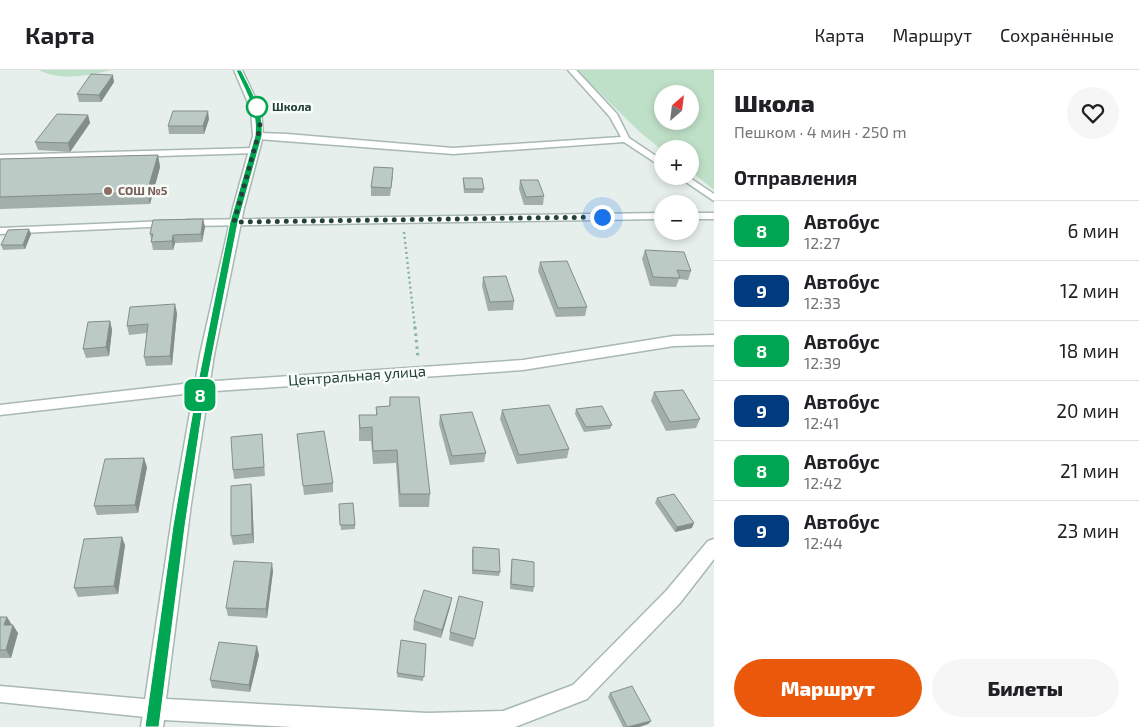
<!DOCTYPE html>
<html lang="ru">
<head>
<meta charset="utf-8">
<style>
	:root { --surface:#fff; --page:#f6f6f6; --text:#202124; --muted:#757577; --line:#e0e0e0; --accent:#ea580c }
	body { margin:0; font-family:"Exo 2",sans-serif; background:var(--page); color:var(--text); height:100vh; display:flex; flex-direction:column; font-size:19px; white-space:nowrap }
	* { box-sizing:border-box; margin:0 }
	p { font-size:16px; color:var(--muted) }
	.icon { flex:none; width:28px; height:28px; fill:none; stroke:currentColor; stroke-width:2; stroke-linecap:round; stroke-linejoin:round }
	.map { position:relative; flex:1; overflow:hidden }
	.sheet { display:flex; flex-direction:column; background:var(--surface); width:425px }
	.sheet>* { flex:none }
	.badge { padding:0 10px; border-radius:8px; font-size:18px; line-height:32px }
	.needle { width:32px; rotate:28deg }
	.fabs { position:absolute; left:654px; top:15px; display:grid; gap:10px }
	.fabs a { display:grid; place-items:center; width:45px; height:45px; border-radius:50%; background:var(--surface); box-shadow:0 2px 8px #0003; font-size:25px }
	.you { position:absolute; width:25px; height:25px; margin:-12px; border:4px solid #fff; border-radius:50%; background:#1a73e8; box-shadow:0 0 0 8px #1a73e833 }
	.map>.badge { position:absolute; translate:-50% -50%; box-shadow:0 0 0 2px #fff }
	h2 { padding:0 20px; font-size:19px; line-height:45px }
	.round { display:grid; place-items:center; flex:none; width:52px; height:52px; border-radius:26px; background:var(--page) }
	.head { display:flex; align-items:center; justify-content:space-between; height:85px; padding:0 20px }
	h1 { font-size:24px; font-weight:800; line-height:38px }
	.primary-button { display:flex; gap:10px; margin-top:auto; padding:10px 20px }
	.primary-button a { flex:1; height:58px; border-radius:30px; background:var(--accent); color:#fff; font-size:20px; font-weight:800; line-height:58px; text-align:center }
	.primary-button a+a { background:var(--page); color:var(--text) }
	ul { padding:0; list-style:none }
	li { display:flex; align-items:center; gap:15px; height:60px; padding:0 20px; border-top:1px solid var(--line) }
	li div { flex:1 }
	li b { display:block; font-size:19px }
	li em { font-style:normal }
	li .badge { min-width:55px; font-weight:700; text-align:center }
	header { display:flex; align-items:center; gap:30px; box-sizing:border-box; height:70px; padding:0 25px; background:var(--surface); border-bottom:1px solid var(--line) }
	header strong { font-size:24px }
	nav { display:flex; gap:28px; margin-inline-start:auto; font-size:18px }
	main { display:flex; flex:1; min-height:0 }
	.map>svg:first-child { display:block }
	.green { fill:#bfe0c8; fill-rule:evenodd }
	.lines { fill:none; stroke-linecap:round; stroke-linejoin:round }
	.service-casing { stroke:#a8b8b2; stroke-width:3 }
	.minor-casing { stroke:#a8b8b2; stroke-width:3 }
	.tertiary-casing { stroke:#a8b8b2; stroke-width:3 }
	.path-far1 { stroke:#86b3a5; stroke-width:2.5; stroke-dasharray:2 3; stroke-linecap:butt }
	.path { stroke:#86b3a5; stroke-width:3; stroke-dasharray:2.5 4; stroke-linecap:butt }
	.service { fill:#fff; fill-rule:evenodd }
	.minor { fill:#fff; fill-rule:evenodd }
	.tertiary { fill:#fff; fill-rule:evenodd }
	.wall { fill:#a1aea9 }
	.shaded-wall { fill:#838d89 }
	.building { fill:#bbcac4; stroke:#838d89 }
	.line { fill:#00a651; stroke:#fff }
	.walk { stroke:#24423a; stroke-width:5; stroke-dasharray:0 9 }
	.stop-dot { fill:#fff; stroke:#00a651; stroke-width:2.5 }
	.education-dot { fill:#8d6e63; stroke:#f7fbf9; stroke-width:2 }
	.labels { text-anchor:middle; stroke-width:5; stroke-linejoin:round; paint-order:stroke }
	.far-stop-label { font-size:12px; font-weight:bold; fill:#24423a; stroke:#f7fbf9; text-anchor:start }
	.far-education-label { font-size:12px; font-weight:bold; fill:#785e54; stroke:#f7fbf9; text-anchor:start }
	.street-label { font-size:15px; fill:#24423a; stroke:#f7fbf9 }
</style>
</head>
<body>
<header>
<strong>Карта</strong>
<nav><a>Карта</a><a>Маршрут</a><a>Сохранённые</a></nav>
</header>
<main>
<div class="map">
<svg width="714" height="657" viewBox="0 0 714 657">
	<rect width="100%" height="100%" fill="#e6efeb"/>
	<path class="green" d="M39,0H111C89,6 60,11 39,0Z
		M576,0H714V120L690,101V79L662,80L641,63ZM662,24H690V51H662Z"/>
	<g class="lines">
		<g class="service-casing">
			<path id="service" d="M568,0H576L617,44L629,68L662,90V97L624,72L453,84L258,69L254,66L258,63L287,64L453,78L621,67L610,47Z
				M254,78L258,81L257,83L0,91V85Z
				M677,106H687L714,124V131Z
				M662,143V149L187,156L182,153L187,150Z
				M690,143H714V149H690Z
				M167,151L170,152V156L0,164V158Z
				M0,616L155,630L161,633L164,639L161,645L155,648L0,632Z"/>
		</g>
		<g class="minor-casing">
			<path id="minor" d="M714,265V275L674,276L523,300L201,322L0,345V335L201,312L523,290L674,266Z"/>
		</g>
		<g class="tertiary-casing">
			<path id="tertiary" d="M234,0H242L261,40L263,66L244,138L214,285L191,434L166,629L427,643L503,641L573,615L666,521L708,471L714,469V489L680,533L587,629L515,657H293L164,650L163,657H141L174,434L200,285L233,138L253,66L251,40Z"/>
		</g>
		<path class="path-far1" d="M404,162L415,258"/>
		<path class="path" d="M415,257L418,288"/>
		<use href="#service" class="service"/>
		<use href="#minor" class="minor"/>
		<use href="#tertiary" class="tertiary"/>
	</g>
	<path class="wall" d="M114,12L101,32H79L77,24Z
		M88,45L90,53L70,82L38,80L35,72Z
		M209,49L204,64H169L168,56Z
		M158,85L160,97L150,134L0,139V89Z
		M393,106L390,126H371V117Z
		M463,108L484,119L483,123H464L463,112Z
		M520,110L544,126L543,135H524L519,119Z
		M203,149L205,157L202,172L175,173L173,180H153L150,164Z
		M31,164L25,179L3,180L1,175Z
		M645,180L691,201L688,210L679,209L676,217L650,216L642,189Z
		M540,192L587,237L585,246L556,247L538,201Z
		M483,207L514,231L513,240L488,241L482,216Z
		M177,243L172,295L146,296L144,287L147,263L129,265L127,256Z
		M110,251L112,260L109,286L86,288L83,279Z
		M654,322L700,349L696,358L666,361L651,331Z
		M390,327L430,424L429,437H399L396,393L373,394L371,371H359V345H376V337L389,336Z
		M576,339L612,355L610,359L584,362L575,344Z
		M502,340L569,379L567,388L517,394L500,349Z
		M440,345L486,383L484,392L450,395L439,354Z
		M262,364L265,406L234,409L233,400Z
		M297,364L333,413V422L304,425Z
		M147,397L138,443L97,445L94,436Z
		M252,423L254,473L233,475L231,466Z
		M657,428L692,458L675,462L655,433Z
		M339,434L355,455V459L341,460Z
		M125,475L118,524L78,527L74,518Z
		M473,477L500,502L499,506L472,504V481Z
		M512,489L534,517L533,522L510,519L511,494Z
		M273,501L267,548L228,546L226,538Z
		M483,532L473,577L449,570L450,562Z
		M450,537L441,568L413,560L414,551Z
		M0,547L11,555L18,563L11,588H0Z
		M401,570L426,574L423,611L397,607Z
		M259,585L250,622L212,618L210,610Z
		M610,623L651,651L648,654L639,657H623L608,627Z"/>
	<path class="shaded-wall" d="M113,5L114,12L101,32L99,25Z
		M208,41L209,49L204,64L203,56Z
		M88,45L90,53L70,82L68,73Z
		M158,85L160,97L150,134L147,122Z
		M203,149L205,157L202,172L201,164Z
		M29,159L31,164L25,179L23,175Z
		M173,165L175,173L173,180L172,171Z
		M175,234L177,243L172,295L170,286Z
		M110,251L112,260L109,286L106,277Z
		M144,388L147,397L138,443L135,435Z
		M251,414L252,423L254,473L252,464Z
		M694,453L692,458L675,462L677,457Z
		M122,467L125,475L118,524L114,516Z
		M272,493L273,501L267,548L266,539Z
		M452,528L450,537L441,568L442,560Z
		M7,547L12,555H4Z
		M13,555L18,563L11,588L6,580Z
		M257,576L259,585L250,622L249,615Z
		M651,651L648,654L639,657H628Z"/>
	<path class="building" d="M91,4L113,5L99,25L77,24Z
		M173,41H208L203,56H168Z
		M57,44L88,45L68,73L35,72Z
		M158,85L147,122L0,127V89Z
		M374,97L393,98L391,118L371,117Z
		M463,108H482L484,119H465Z
		M520,110H538L544,126L526,127Z
		M203,149L201,164L173,165L172,171L151,172L153,164H150L153,150Z
		M29,159L23,175H1L8,160Z
		M645,180L684,182L691,201L677,200L680,208L653,207Z
		M567,191L587,237L558,238L540,192Z
		M506,206L514,231L490,232L483,207Z
		M175,234L170,286L144,287L148,254L127,256L130,237Z
		M110,251L106,277L83,279L88,252Z
		M683,320L700,349L670,352L654,322Z
		M390,327H419L430,424H400L397,380L373,381L372,357L360,358L359,345H377L376,337L390,336Z
		M549,335L569,379L519,385L502,340Z
		M602,336L612,355L586,357L576,339Z
		M472,342L486,383L452,386L440,345Z
		M324,361L333,413L303,416L297,364Z
		M262,364L264,397L233,400L231,367Z
		M144,388L135,435L94,436L105,389Z
		M251,414L252,464L231,466V416Z
		M674,424L694,453L677,457L657,428Z
		M353,433L355,455H340L339,434Z
		M122,467L114,516L74,518L84,469Z
		M473,477L499,479L500,502L473,500Z
		M512,489L534,492V517L511,514Z
		M234,491L272,493L266,539L226,538Z
		M424,520L452,528L442,560L414,551Z
		M459,526L483,532L475,569L450,562Z
		M0,547H7L4,555H13L6,580H0Z
		M401,570L426,574L424,607L397,603Z
		M219,572L257,576L249,615L210,610Z
		M632,616L651,651L627,657L610,623Z"/>
	<path class="line" d="M236,0H241C252,22 264,41 262,66L238,152L206,317L185,456L159,657H145L173,456L197,317L230,152L255,66C258,41 246,22 236,0Z"/>
	<g class="lines">
		<path class="walk" d="M257,37L260,54L258,66L234,152L602,147"/>
	</g>
	<circle class="stop-dot" cx="257" cy="37" r="10"/>
	<circle class="education-dot" cx="108" cy="121" r="5"/>
	<g class="labels">
		<g class="far-stop-label">
			<text x="272" y="41">Школа</text>
		</g>
		<g class="far-education-label">
			<text x="118" y="125">СОШ №5</text>
		</g>
		<g class="street-label">
			<text transform="translate(357 306) rotate(-4)" y="5">Центральная улица</text>
		</g>
	</g>
</svg>
<div class="fabs">
<a><svg class="needle" viewBox="-14 -14 28 28"><path d="M0-13l5 13h-10z" fill="#e53935"/><path d="M0 13l5-13h-10z" fill="#757577"/></svg></a>
<a>+</a>
<a>−</a>
</div>
<div class="you" style="left:602px;top:147px"></div>
<b class="badge" style="left:200px;top:325px;background:#00a651;color:#fff">8</b>
</div>
<section class="sheet">
<div class="head"><div><h1>Школа</h1><p>Пешком · 4 мин · 250 m</p></div><a class="round"><svg class="icon" aria-label="heart" viewBox="0 0 24 24"><path d="M12 20l-8-8c-3-5 5-10 8-4 3-6 11-1 8 4z"/></svg></a></div>
<h2>Отправления</h2>
<ul>
<li><span class="badge" style="background:#00a651;color:#fff">8</span><div><b>Автобус</b><p>12:27</p></div><em>6 мин</em></li>
<li><span class="badge" style="background:#003b80;color:#fff">9</span><div><b>Автобус</b><p>12:33</p></div><em>12 мин</em></li>
<li><span class="badge" style="background:#00a651;color:#fff">8</span><div><b>Автобус</b><p>12:39</p></div><em>18 мин</em></li>
<li><span class="badge" style="background:#003b80;color:#fff">9</span><div><b>Автобус</b><p>12:41</p></div><em>20 мин</em></li>
<li><span class="badge" style="background:#00a651;color:#fff">8</span><div><b>Автобус</b><p>12:42</p></div><em>21 мин</em></li>
<li><span class="badge" style="background:#003b80;color:#fff">9</span><div><b>Автобус</b><p>12:44</p></div><em>23 мин</em></li>
</ul>
<div class="primary-button"><a>Маршрут</a><a>Билеты</a></div>
</section>
</main>
</body>
</html>
